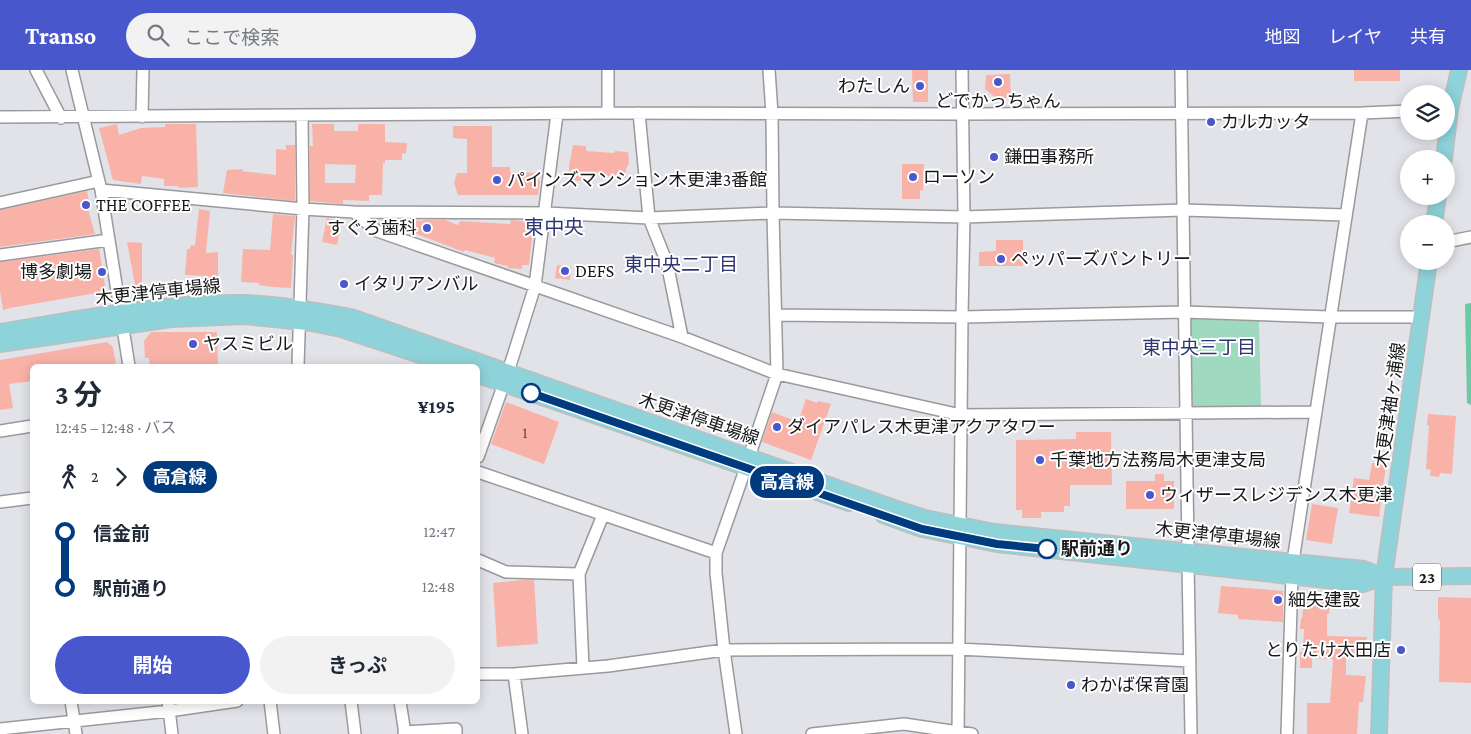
<!DOCTYPE html>
<html lang="ja">
<head>
<meta charset="utf-8">
<style>
	:root { --surface:#fff; --page:#f2f2f3; --text:#1f2937; --muted:#747a83; --accent:#4957cc }
	body { margin:0; font-family:"Crimson Pro","Noto Sans JP",serif; background:var(--page); color:var(--text); height:100vh; display:flex; flex-direction:column; font-size:19px; white-space:nowrap }
	* { box-sizing:border-box; margin:0 }
	p { font-size:16px; color:var(--muted) }
	.icon { flex:none; width:28px; height:28px; fill:none; stroke:currentColor; stroke-width:2; stroke-linecap:round; stroke-linejoin:round }
	.map { position:relative; flex:1; overflow:hidden }
	.sheet { position:absolute; left:30px; top:294px; width:450px; height:340px; display:flex; flex-direction:column; background:var(--surface); border-radius:8px; box-shadow:0 2px 12px #0003 }
	.sheet>* { flex:none }
	.badge { padding:0 10px; border-radius:16px; font-size:18px; line-height:32px }
	.tools { position:absolute; left:1400px; top:15px; display:grid; gap:10px }
	.tools a { display:grid; place-items:center; width:55px; height:55px; border-radius:50%; background:var(--surface); box-shadow:0 2px 12px #0003; font-size:25px }
	.map>.badge { position:absolute; translate:-50% -50%; box-shadow:0 0 0 2px #fff }
	.legs { display:flex; align-items:center; gap:8px; height:55px; padding:0 25px; font-size:16px }
	.legs p { margin-inline-start:auto }
	.overview { display:flex; align-items:center; justify-content:space-between; height:85px; padding:0 25px }
	h1 { font-size:28px; font-weight:700; line-height:38px }
	.primary-button { display:flex; gap:10px; margin-top:auto; padding:10px 25px }
	.primary-button a { flex:1; height:58px; border-radius:30px; background:var(--accent); color:#fff; font-size:20px; font-weight:700; line-height:58px; text-align:center }
	.primary-button a+a { background:var(--page); color:var(--text) }
	ul { padding:0 25px; list-style:none }
	li { display:flex; align-items:center; gap:18px; height:55px; font-size:19px }
	li i { display:grid; place-items:center; width:8px; height:100%; margin:0 6px; background:currentColor }
	li i::after { content:''; width:12px; height:12px; margin:-6px; border:4px solid; border-radius:50%; background:var(--surface) }
	li p { margin-inline-start:auto }
	li:first-child i { background:linear-gradient(#0000 50%,currentColor 0) }
	li:last-child i { background:linear-gradient(currentColor 50%,#0000 0) }
	header { display:flex; align-items:center; gap:30px; box-sizing:border-box; height:70px; padding:0 25px; background:var(--accent); color:#fff }
	header strong { font-size:24px }
	nav { display:flex; gap:28px; margin-inline-start:auto; font-size:18px }
	.search { width:350px; height:45px; background:var(--page); display:flex; align-items:center; gap:12px; box-sizing:border-box; padding:0 18px; border-radius:28px; color:var(--muted); font-size:19px }
	.map>svg:first-child { display:block }
	.green { fill:#9fdac0 }
	.forest { fill:#6cc9a3 }
	.building { fill:#f9b2a8; fill-rule:evenodd }
	.lines { fill:none; stroke-linecap:round; stroke-linejoin:round }
	.minor-casing { stroke:#99999e; stroke-width:14 }
	.major-casing { stroke:#bebebf; stroke-width:18 }
	.minor { stroke:#fff; stroke-width:11 }
	.major { stroke:#8ed3d9; stroke-width:15 }
	.line-1-casing { stroke:#fff; stroke-width:11 }
	.line-1 { stroke:#003b80; stroke-width:8 }
	.poi-dot { fill:#4957cc; stroke:#fff; stroke-width:2 }
	.stop-1-dot { fill:#fff; stroke:#003b80; stroke-width:2.5 }
	.labels { text-anchor:middle; stroke-width:4; stroke-linejoin:round; paint-order:stroke }
	.number-label { font-size:15px; fill:#503e3d }
	.shield { fill:#fff; stroke:#5d5d5e; stroke-width:1 }
	.shield-label { font-size:16px; font-weight:bold; fill:#171819 }
	.poi-label { font-size:18px; fill:#171819; stroke:#fff; text-anchor:start }
	.street-label { font-size:18px; fill:#171819; stroke:#fff }
	.stop-label { font-size:18px; font-weight:bold; fill:#171819; stroke:#fff; text-anchor:start }
	.neighbourhood-label { font-size:19px; fill:#2e3772; stroke:#fff }
	.quarter-label { font-size:20px; fill:#2e3772; stroke:#fff }
</style>
</head>
<body>
<header>
<strong>Transo</strong>
<div class="search"><svg class="icon" aria-label="search" viewBox="0 0 24 24"><circle cx="10" cy="10" r="6"/><path d="M15 15l6 6"/></svg>ここで検索</div>
<nav><a>地図</a><a>レイヤ</a><a>共有</a></nav>
</header>
<div class="map">
<svg width="1471" height="664" viewBox="0 0 1471 664">
	<rect width="100%" height="100%" fill="#e2e3e8"/>
	<path class="green" d="M1189,249L1259,251L1261,338L1190,341Z"/>
	<path class="forest" d="M1471,233V335L1467,333L1465,234Z"/>
	<path class="building" d="M912,0H928V32H913Z
		M1354,0H1400V11H1354Z
		M1010,4L1011,28H996L985,19L986,5Z
		M117,54L119,65L141,58L165,57V54H196L198,117L179,118L178,116H164V109L142,106L141,114L113,110L99,58Z
		M312,54H334V61H358V54H385V72L407,73L406,84L402,83V90H385V93H383L382,125H369V131L343,130V134L310,131V76H313ZM325,94L356,95L355,113H325Z
		M453,56H492V97H510V102L536,103L540,112L538,125H458L454,113L457,103H467V69L453,68Z
		M286,75H295V131L223,123L227,100L243,99L242,101L276,105V79L286,80Z
		M573,75L586,76V81L614,83L615,81L628,82L629,93L626,99V108L582,104V111L570,110L569,96Z
		M902,94H924L923,121L920,120V129H902Z
		M87,121L90,138L88,139L95,164L0,177V140Z
		M199,139L210,141L206,183L218,182V208H204V206L185,205L187,179H190L191,175L195,176Z
		M273,144L295,146L291,185H293L291,218L272,217L259,215V213L241,212L243,179L270,180Z
		M327,148L341,153L337,175L322,172Z
		M410,150L423,151V150H445L458,155L460,151L510,154L511,150L534,152L529,195H522V199L508,198V196L494,193L495,188L465,180L464,182L406,160Z
		M996,170H1023V196H979V182L996,181Z
		M127,172L142,173V224L137,225Z
		M99,179L105,215L102,222L10,238L3,240L0,221V192Z
		M557,195L571,197L570,210L555,208Z
		M151,262H217L218,296H150L149,288H145L144,271Z
		M107,272L113,277L116,296H32V311L9,314L13,338L0,340V290Z
		M806,329L817,333L818,331L831,334L811,390L762,372L772,342L798,352Z
		M506,332L559,352L544,394L491,374Z
		M1428,344L1456,346L1452,404L1440,403L1439,407L1430,406L1431,400L1426,399L1429,356L1427,355Z
		M1076,362H1111L1112,415H1070V436H1064V442H1041V448H1022V440H1016V370L1076,369Z
		M1372,393L1386,395L1379,447L1349,443L1354,408L1369,410Z
		M1155,404H1164V411H1174V439H1126V411H1155Z
		M1312,434L1338,438L1332,474L1306,470Z
		M522,510H534L538,574L497,577L493,513Z
		M1221,516L1283,521V552L1238,549V545L1218,543Z
		M1305,523L1331,525L1329,544H1327V566L1367,567L1365,586L1346,587V605L1366,606L1363,632H1359L1357,664H1307V633H1330L1333,591L1332,589L1312,588V598H1300V582H1303L1304,559H1300L1301,548H1302Z
		M1438,527L1471,528V613L1439,612L1440,551L1438,548Z"/>
	<g class="lines">
		<g class="minor-casing">
			<path id="minor" d="M36,0L61,48
				M72,0L101,120L129,296
				M608,0V43
				M1181,0L1188,481
				M639,43L649,148L667,193L682,267
				M0,47L608,43L962,44L1362,43L1409,41
				M142,47L143,0
				M101,120L303,139L354,142L546,143L649,148L773,143L964,147L1183,140L1346,145
				M0,133L99,111
				M354,142L377,161L682,267L777,304L961,345L1316,342
				M1446,172L1471,167
				M0,185L109,170
				M776,245L962,247L1184,242L1330,247H1421
				M298,296L303,139L302,46
				M0,361L32,356
				M478,387L508,302L535,216L557,44
				M749,387L777,304L773,143L772,44L769,0
				M478,402L716,483
				M0,432L32,428
				M478,490L506,502L579,504
				M1293,491L1362,43
				M1188,493L1191,664
				M583,598L579,504L603,445
				M478,604H514L608,596L724,580L958,579L1190,591
				M514,604L522,664
				M71,631L76,664
				M168,631L172,664
				M270,631L274,664
				M351,631L355,664
				M400,631L405,664
				M0,659L169,641L237,631
				M404,662L456,659V664
				M736,664L724,580L716,503V483L746,397
				M812,664L904,654L972,664
				M958,664L962,247L964,147L962,0
				M1287,664L1292,506"/>
		</g>
		<g class="major-casing">
			<path id="major" d="M1444,89L1450,39L1459,0
				M1434,154L1438,126
				M0,262C80,249 160,232 242,233C277,234 317,241 351,247L897,439L925,448L994,462L1364,499L1384,507
				M0,274L171,249L245,246L312,253L341,259L453,296
				M478,305L849,433
				M883,445L922,459L997,474L1363,514L1384,507L1471,506
				M1379,664L1384,507L1429,191"/>
		</g>
		<use href="#minor" class="minor"/>
		<use href="#major" class="major"/>
	</g>
	<g class="lines">
		<g class="line-1-casing">
			<path id="line-1" d="M531,323L922,459L997,474L1047,479"/>
		</g>
		<use href="#line-1" class="line-1"/>
	</g>
	<g class="poi-dot">
		<circle cx="998" cy="12" r="5"/>
		<circle cx="920" cy="16" r="5"/>
		<circle cx="1211" cy="52" r="5"/>
		<circle cx="994" cy="87" r="5"/>
		<circle cx="913" cy="107" r="5"/>
		<circle cx="497" cy="110" r="5"/>
		<circle cx="86" cy="135" r="5"/>
		<circle cx="427" cy="158" r="5"/>
		<circle cx="1001" cy="189" r="5"/>
		<circle cx="565" cy="201" r="5"/>
		<circle cx="102" cy="202" r="5"/>
		<circle cx="344" cy="214" r="5"/>
		<circle cx="193" cy="274" r="5"/>
		<circle cx="777" cy="357" r="5"/>
		<circle cx="1040" cy="390" r="5"/>
		<circle cx="1150" cy="425" r="5"/>
		<circle cx="1278" cy="530" r="5"/>
		<circle cx="1401" cy="580" r="5"/>
		<circle cx="1071" cy="615" r="5"/>
	</g>
	<g class="stop-1-dot">
		<circle cx="531" cy="323" r="9"/>
		<circle cx="1047" cy="479" r="9"/>
	</g>
	<g class="labels">
		<g class="number-label">
			<text x="525" y="368">1</text>
		</g>
		<rect class="shield" x="1413" y="493.5" width="28" height="27" rx="4"/>
		<g class="shield-label">
			<text x="1427" y="513">23</text>
		</g>
		<g class="poi-label">
			<text x="910" y="22" text-anchor="end">わたしん</text>
			<text x="998" y="37" text-anchor="middle">どでかっちゃん</text>
			<text x="1221" y="58">カルカッタ</text>
			<text x="1004" y="93">鎌田事務所</text>
			<text x="923" y="113">ローソン</text>
			<text x="507" y="116">パインズマンション木更津3番館</text>
			<text x="96" y="141">THE COFFEE</text>
			<text x="417" y="164" text-anchor="end">すぐろ歯科</text>
			<text x="1011" y="195">ペッパーズパントリー</text>
			<text x="575" y="207">DEFS</text>
			<text x="92" y="208" text-anchor="end">博多劇場</text>
			<text x="354" y="220">イタリアンバル</text>
			<text x="203" y="280">ヤスミビル</text>
			<text x="787" y="363">ダイアパレス木更津アクアタワー</text>
			<text x="1050" y="396">千葉地方法務局木更津支局</text>
			<text x="1160" y="431">ウィザースレジデンス木更津</text>
			<text x="1288" y="536">細失建設</text>
			<text x="1391" y="586" text-anchor="end">とりたけ太田店</text>
			<text x="1081" y="621">わかば保育園</text>
		</g>
		<g class="street-label">
			<text transform="translate(158 222) rotate(-6)" y="6">木更津停車場線</text>
			<text transform="translate(1390 335) rotate(-82)" y="6">木更津袖ヶ浦線</text>
			<text transform="translate(699 349) rotate(19)" y="6">木更津停車場線</text>
			<text transform="translate(1218 465) rotate(6)" y="6">木更津停車場線</text>
		</g>
		<g class="stop-label">
			<text x="1061" y="485">駅前通り</text>
		</g>
		<g class="neighbourhood-label">
			<text x="681" y="201">東中央二丁目</text>
			<text x="1199" y="284">東中央三丁目</text>
		</g>
		<g class="quarter-label">
			<text x="554" y="164">東中央</text>
		</g>
	</g>
</svg>
<div class="tools">
<a><svg class="icon" aria-label="layers" viewBox="0 0 24 24"><path d="M12 4l9 5-9 5-9-5zM3 14l9 5 9-5"/></svg></a>
<a>+</a>
<a>−</a>
</div>
<b class="badge" style="left:787px;top:412px;background:#003b80;color:#fff">高倉線</b>
<section class="sheet">
<div class="overview"><div><h1>3 分</h1><p>12:45 – 12:48 · バス</p></div><b>¥195</b></div>
<div class="legs"><svg class="icon" aria-label="walk" viewBox="0 0 24 24"><circle cx="13" cy="4" r="2"/><path d="M13 8l-2 6 4 7M11 14l-3 7M7 12l3-4h3l4 4"/></svg>2<svg class="icon" aria-label="forward" viewBox="0 0 24 24"><path d="M9 5l7 7-7 7"/></svg><b class="badge" style="background:#003b80;color:#fff">高倉線</b></div>
<ul>
<li><i style="color:#003b80"></i><b>信金前</b><p>12:47</p></li>
<li><i style="color:#003b80"></i><b>駅前通り</b><p>12:48</p></li>
</ul>
<div class="primary-button"><a>開始</a><a>きっぷ</a></div>
</section>
</div>
</body>
</html>
